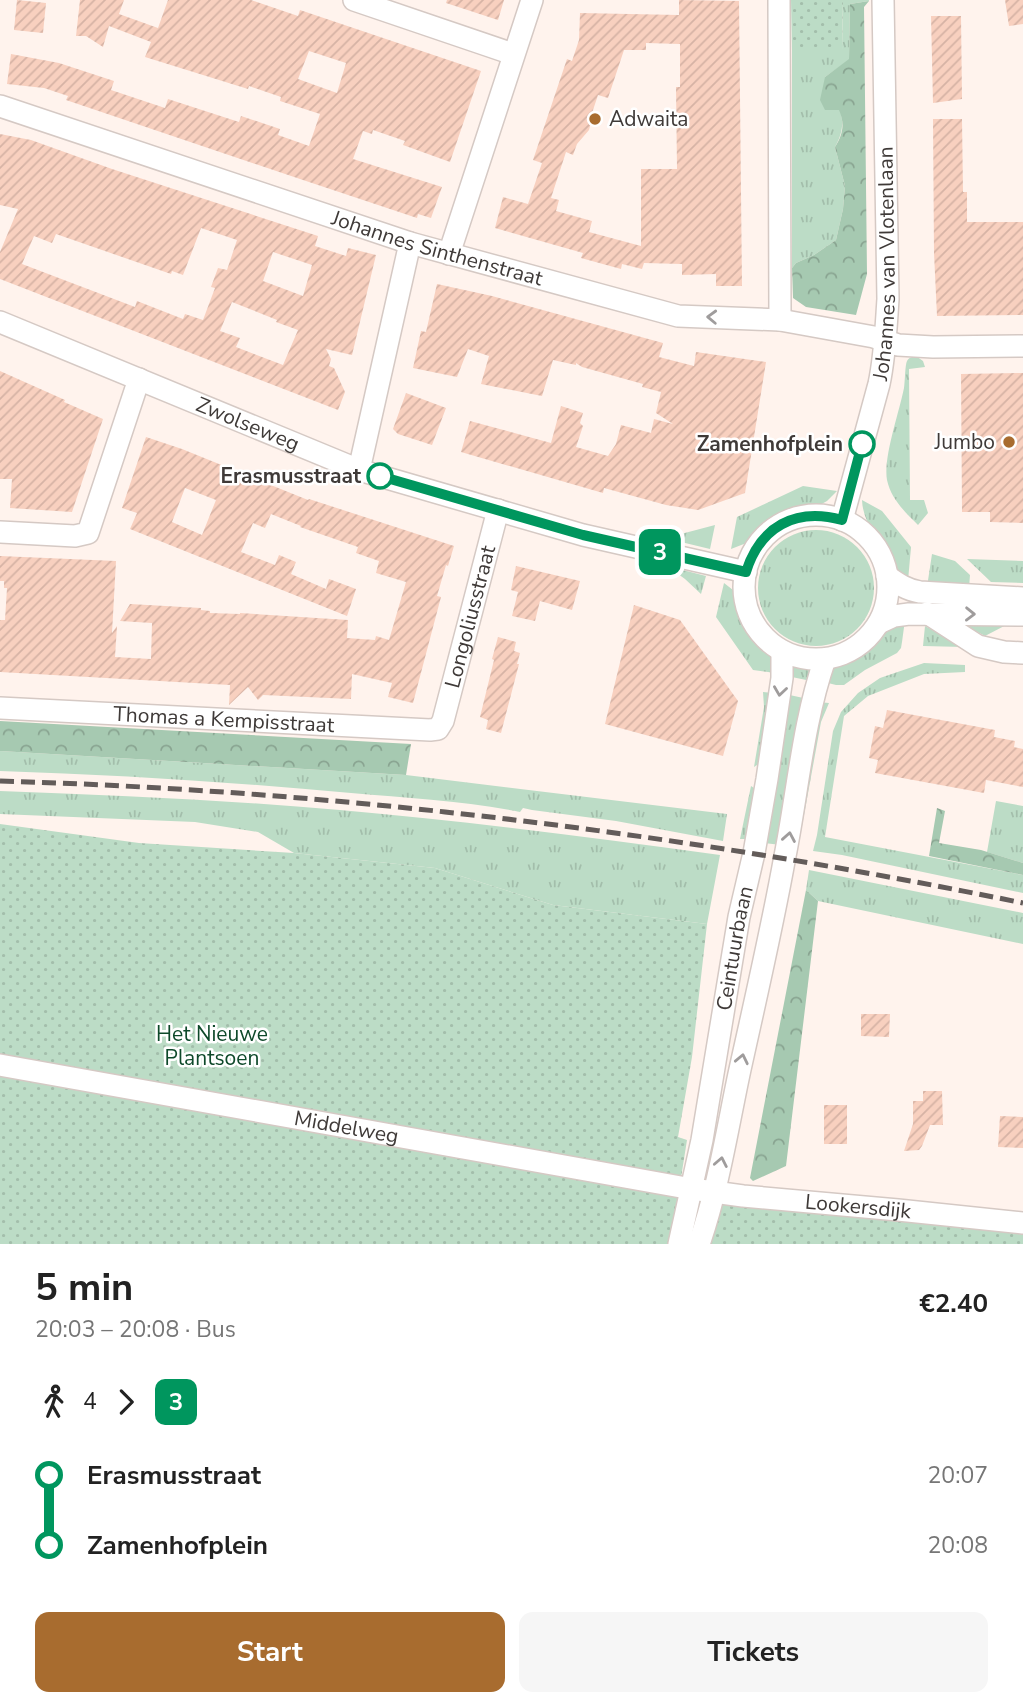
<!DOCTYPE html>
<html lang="en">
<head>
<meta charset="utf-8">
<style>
	:root { --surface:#fff; --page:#f6f6f6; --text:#222; --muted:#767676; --accent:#a86c2f }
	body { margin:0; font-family:"Nunito Sans",sans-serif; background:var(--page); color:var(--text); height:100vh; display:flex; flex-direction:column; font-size:26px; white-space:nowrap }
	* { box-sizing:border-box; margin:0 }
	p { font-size:23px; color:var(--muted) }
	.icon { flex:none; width:38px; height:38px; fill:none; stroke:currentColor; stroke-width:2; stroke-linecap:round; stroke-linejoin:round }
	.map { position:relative; height:1244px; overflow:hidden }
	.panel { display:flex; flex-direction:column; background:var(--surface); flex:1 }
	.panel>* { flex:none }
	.badge { padding:0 14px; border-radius:10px; font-size:24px; line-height:46px }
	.map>.badge { position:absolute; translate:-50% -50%; box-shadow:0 0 0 4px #fff }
	.legs { display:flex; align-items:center; gap:10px; height:77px; padding:0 35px; font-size:23px }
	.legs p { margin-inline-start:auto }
	.headline { display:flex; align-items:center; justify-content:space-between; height:119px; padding:0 35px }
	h1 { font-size:38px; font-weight:700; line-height:52px }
	.cta { display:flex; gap:14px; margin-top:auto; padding:14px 35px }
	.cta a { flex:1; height:80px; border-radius:14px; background:var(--accent); color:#fff; font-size:28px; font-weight:700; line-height:80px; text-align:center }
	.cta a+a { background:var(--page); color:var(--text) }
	ul { padding:0 35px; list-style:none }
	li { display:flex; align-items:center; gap:24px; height:70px; font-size:26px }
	li i { display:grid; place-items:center; width:10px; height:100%; margin:0 9px; background:currentColor }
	li i::after { content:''; width:18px; height:18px; margin:-9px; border:5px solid; border-radius:50%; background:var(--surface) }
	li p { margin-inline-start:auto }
	li:first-child i { background:linear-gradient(#0000 50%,currentColor 0) }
	li:last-child i { background:linear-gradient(currentColor 50%,#0000 0) }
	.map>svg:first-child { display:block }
	.grass { fill:url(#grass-tufts) }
	.forest { fill:url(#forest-crowns) }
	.park { fill:url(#park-dots) }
	.building { fill:url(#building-hatch); fill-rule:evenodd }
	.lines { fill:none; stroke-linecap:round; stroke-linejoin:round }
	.minor-casing { stroke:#d5c9c4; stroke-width:24 }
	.minor { stroke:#fff; stroke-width:21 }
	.rail { stroke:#635c5a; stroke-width:5; stroke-dasharray:14 7; stroke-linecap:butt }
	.oneway { stroke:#9f9c9c }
	.line-1-casing { stroke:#fff; stroke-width:16 }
	.line-1 { stroke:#00965e; stroke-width:10 }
	.poi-dot { fill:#a86c2f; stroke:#fff; stroke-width:2.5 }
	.stop-1-dot { fill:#fff; stroke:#00965e; stroke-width:3.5 }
	.labels { text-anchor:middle; stroke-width:5; stroke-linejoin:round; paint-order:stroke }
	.poi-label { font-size:21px; fill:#3f3a38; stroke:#fff; text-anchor:start }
	.street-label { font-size:21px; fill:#3f3a38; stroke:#fff }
	.stop-label { font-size:21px; font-weight:bold; fill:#3f3a38; stroke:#fff; text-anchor:end }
	.park-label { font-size:21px; fill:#0e492a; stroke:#fff }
</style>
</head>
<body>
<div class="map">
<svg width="1023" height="1244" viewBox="0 0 1023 1244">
	<defs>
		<pattern id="grass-tufts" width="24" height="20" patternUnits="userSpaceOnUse" patternTransform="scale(1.75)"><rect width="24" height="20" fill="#bcdcc6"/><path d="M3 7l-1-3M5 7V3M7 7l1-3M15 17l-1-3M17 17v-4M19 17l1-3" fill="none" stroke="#a3beab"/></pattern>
		<pattern id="forest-crowns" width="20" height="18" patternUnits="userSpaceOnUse" patternTransform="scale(1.75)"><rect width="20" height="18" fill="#a6c9b1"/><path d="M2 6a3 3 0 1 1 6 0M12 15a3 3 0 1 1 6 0" fill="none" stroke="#89a491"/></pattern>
		<pattern id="park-dots" width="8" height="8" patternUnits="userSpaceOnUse" patternTransform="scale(1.75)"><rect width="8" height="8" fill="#bcdcc6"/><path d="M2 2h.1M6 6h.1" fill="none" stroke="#a3beab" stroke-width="1.8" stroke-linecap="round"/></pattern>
		<pattern id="building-hatch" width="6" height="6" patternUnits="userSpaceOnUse" patternTransform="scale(1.75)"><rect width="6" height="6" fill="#f8d0bf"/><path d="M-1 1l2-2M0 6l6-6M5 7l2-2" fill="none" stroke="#d6b3a5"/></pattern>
	</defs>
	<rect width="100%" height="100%" fill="#fff3ed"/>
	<path class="grass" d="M843,0H869V1L850,4L849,60L825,77C837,103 851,119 835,147L845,186L843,209L836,240L814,255L796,263L792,268V50H842Z
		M916,356L923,361L925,367L909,369L910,500H924L928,513L918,525C905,512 891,499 887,480C883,458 899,413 904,388C905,382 905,365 907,361C909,357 912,357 916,356Z
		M803,486L837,491L827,501L818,506L800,509L772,521L749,542L731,549L737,517Z
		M862,500L882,511L911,547L908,581C904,578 898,575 895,571C892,566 891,560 888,555C878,535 863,524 862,500Z
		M715,525L710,549L681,542V534Z
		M758 588a58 58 0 1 1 116 0a58 58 0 1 1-116 0Z
		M932,554L955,561L970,575L969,588L927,587Z
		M967,559L1023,561V583L991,582Z
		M667,566L706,576L701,594L685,579Z
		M724,583L733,590L740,600L744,619L772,658L776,673L753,670L716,617Z
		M951,618L1010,623L985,636Z
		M905,620L902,642L901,648L897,653L865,670L844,685H836L824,682L830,671L839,664L862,652L884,630Z
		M925,626L964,647L923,646Z
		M790,663L815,667L811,681L787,676Z
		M924,663L965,665V672L924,674L868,696L844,716L825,837L1023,875V893L842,855L813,851L817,835L833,731L841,712L858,693L880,678Z
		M763,692L773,693L760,763L754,767L764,707Z
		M785,694L808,699L781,845L764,843L787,724L782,705Z
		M818,702L829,703L821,722L798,848L792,847Z
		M0,751L406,775L727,814L723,841L616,821L532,810L523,808L520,812C465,801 408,798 351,793C234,782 117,775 0,771Z
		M751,786L754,788V791L746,839H740Z
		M0,791C113,795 227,800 340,810C467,821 593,838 720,855L707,924L553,905L435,868L294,853L258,832L195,822L0,814Z
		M996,801L1023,806V863L987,852Z
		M809,870L1023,913V944L818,901L806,890Z"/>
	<path class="forest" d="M869,1L864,7L867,274L856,315L806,307L793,298L792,268L796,263L814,255L836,240L843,209L845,186L835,147C843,134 845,124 839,110H825L820,100L825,77L849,59L850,4Z
		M0,721L411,744L406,775L0,751Z
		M937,808L945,811L939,843L981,850L1023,863V875L929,856Z
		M806,890L818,901L786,1166L753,1181L750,1178Z"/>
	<path class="park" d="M791,0H843L842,50H792Z
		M0,824L139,843L294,853L435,868L553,905L707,924L692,1057L678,1137L687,1140L678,1197L1023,1230V1244H0Z"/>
	<path class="building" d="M17,0L46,3L43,33L14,30Z
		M80,0H124L119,14L158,28L168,0H251L298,16L300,10L481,71L450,162L403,145L405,141L373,130L372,134L363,131L353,159L442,187L431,218L418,214L417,218L303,180L66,100L68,96L44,88L7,84L11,54L59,63L114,81L111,90L165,108L168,99L239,122L241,116L280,129L278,135L309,146L320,114L280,101L281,97L249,86L248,89L145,57L151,42L109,26L103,47L86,36H76ZM309,51L346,63L337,93L298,79Z
		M447,0H504L498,20L446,3Z
		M679,0L739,1L742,286H716V274L682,275V264L644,263L642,269L622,264L621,269L581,258L583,253L495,228L503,197L528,204L542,163L533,160L567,59L572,61L579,40L580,13L679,15ZM646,43L680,44V87H676L677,169H641V246L589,232L592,221L556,211L559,200L551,198L566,152L573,155L577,144L589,130L592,119V113L598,95L608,98L624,50H646Z
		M1005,0H1023V24L1009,26Z
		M931,16H961L962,99L933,103Z
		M933,119H962L963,192H967V222H1023V315L937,316L934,253Z
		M0,134L31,140L112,169L318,236L315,246L346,256L348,248L376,255L352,355L326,349L331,359L329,366L334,368L345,392L338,410L0,279V252L18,209L0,205ZM201,228L237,240L227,270L218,268L211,287L215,288L203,320L185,314L183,319L137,301L135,307L22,264L34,236L52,243L56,234L171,274L172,271L183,275ZM273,252L312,265L303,296L263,281ZM232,302L277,320L276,322L298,330L283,365L236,347L240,338L220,331Z
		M437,284L492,296L663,343L659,357L694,366L696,352L766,362L745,493L698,510L666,505L604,488L603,493L461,452L470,421L551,443L561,406L583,413L580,423L583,426L576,447L608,456L616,444L621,425L651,433L654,419L673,424L656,413L661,392L642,387L643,384L582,367L576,363V365L553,360L542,396L481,384L489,356L468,349L457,377L413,368L421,331L426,332Z
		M0,371L65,400L64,402L103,419L72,512L10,508L12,479H0Z
		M1023,373V523L990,522V512H962L961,374Z
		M406,393L446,408L432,445L398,434L393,429Z
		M146,437L182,449L308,500L309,499L454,546L448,566L446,565L437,596L441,597L413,703L388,697L392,683L352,674L351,699L263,695L258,700L248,687L229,705L230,685L0,672V620H5L7,588H4V581H0V556L116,561L112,633L117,626L115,657L151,659L152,623L120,621L130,604L201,608V610L210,611V613L240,614V613L348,620L347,638L375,640L376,636L389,640L406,582L376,573L379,561L356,553L358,547L300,527L301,526L271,514L265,528L253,523L241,552L275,565L279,555L296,562L291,574L326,589L329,579L356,589L347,616L130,529L137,513L122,508ZM185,488L216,500L202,535L172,522Z
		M516,566L580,581L572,610L540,601L535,621L512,616L518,592L511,590Z
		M634,605L680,620L738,701L723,756L605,724Z
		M498,637L516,642L514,651L520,653L517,664H519L501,733L486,729L488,720L480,717L494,660L492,659Z
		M887,710L995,730L994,737L1015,741L1014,747L1023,749V787L986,780L984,793L875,773L878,760L869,758L875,726L883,728Z
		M861,1014H890L889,1037L861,1036Z
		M923,1091H942L943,1125H930L922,1146L919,1150L904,1151L913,1124V1101H923Z
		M824,1105H847V1144H824Z
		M1000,1116L1023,1117V1148L998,1147Z"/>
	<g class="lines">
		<g class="minor-casing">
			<g id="minor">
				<path d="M354,0L513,54"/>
				<path d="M779,0L780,320"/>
				<path id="s1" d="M0,106L410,243L678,316L780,320L874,337L898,345L933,347L1023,346"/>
				<path d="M449,254L532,0"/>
				<path id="s2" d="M0,322L359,470L583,535L746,572"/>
				<path d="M359,470L410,243"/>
				<circle cx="816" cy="587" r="72"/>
				<path id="s3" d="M842,520L879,384C885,356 886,328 888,299L883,0"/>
				<path d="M0,532L75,536L88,533L139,379"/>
				<path d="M887,576C898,584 907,590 920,592L1023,598"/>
				<path d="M927,613L978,646L1004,652L1023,653"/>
				<path d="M879,623L894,616L909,614L1023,615"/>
				<path id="s4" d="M0,708L430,730L438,729L443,721L498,510"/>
				<path id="s5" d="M0,1065L692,1189L743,1196L898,1210L1023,1223"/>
				<path id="s6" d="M679,1244L702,1140L739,917L754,853L767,779L782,678V651"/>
				<path d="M699,1244C718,1189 727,1131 739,1074C755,1001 772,929 785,856C798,790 803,722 825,659"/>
			</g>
		</g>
		<use href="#minor" class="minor"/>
		<path class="rail" d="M0,781C344,791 686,834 1023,903"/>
	</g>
	<defs><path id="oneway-chevron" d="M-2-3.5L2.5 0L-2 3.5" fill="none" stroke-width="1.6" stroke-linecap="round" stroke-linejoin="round" transform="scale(1.75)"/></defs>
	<g class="oneway">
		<use href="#oneway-chevron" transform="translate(712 317) rotate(-178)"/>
		<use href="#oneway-chevron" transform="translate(970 614) rotate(1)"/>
		<use href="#oneway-chevron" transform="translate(780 691) rotate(98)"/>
		<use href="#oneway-chevron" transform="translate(789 837) rotate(-80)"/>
		<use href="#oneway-chevron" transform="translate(742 1059) rotate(-78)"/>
		<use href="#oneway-chevron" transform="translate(721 1162) rotate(-79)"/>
	</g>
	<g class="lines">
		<g class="line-1-casing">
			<path id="line-1" d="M380,476L583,535L746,572C760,527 795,507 842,520L862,444"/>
		</g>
		<use href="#line-1" class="line-1"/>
	</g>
	<g class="poi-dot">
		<circle cx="595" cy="119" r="7"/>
		<circle cx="1009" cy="442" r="7"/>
	</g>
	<g class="stop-1-dot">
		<circle cx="862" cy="444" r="12"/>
		<circle cx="380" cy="476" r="12"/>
	</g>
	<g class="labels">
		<g class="poi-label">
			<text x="609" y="126">Adwaita</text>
			<text x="995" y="449" text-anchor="end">Jumbo</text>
		</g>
		<g class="street-label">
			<text dy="7" stroke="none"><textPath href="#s1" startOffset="460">Johannes Sinthenstraat</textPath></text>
			<text dy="7" stroke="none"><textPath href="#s3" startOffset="262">Johannes van Vlotenlaan</textPath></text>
			<text dy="7" stroke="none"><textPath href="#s2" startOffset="268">Zwolseweg</textPath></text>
			<text dy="7" stroke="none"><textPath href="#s4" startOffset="556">Longoliusstraat</textPath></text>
			<text dy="7" stroke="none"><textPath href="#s4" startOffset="224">Thomas a Kempisstraat</textPath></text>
			<text dy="7" stroke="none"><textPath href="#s6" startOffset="301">Ceintuurbaan</textPath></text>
			<text dy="7" stroke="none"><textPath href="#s5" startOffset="352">Middelweg</textPath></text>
			<text dy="7" stroke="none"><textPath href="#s5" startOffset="870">Lookersdijk</textPath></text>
		</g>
		<g class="stop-label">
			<text x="843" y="451">Zamenhofplein</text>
			<text x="361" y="483">Erasmusstraat</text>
		</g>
		<g class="park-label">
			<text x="212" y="1041">Het Nieuwe<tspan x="212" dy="24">Plantsoen</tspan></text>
		</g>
	</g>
</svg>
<b class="badge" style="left:660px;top:552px;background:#00965e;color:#fff">3</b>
</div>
<section class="panel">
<div class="headline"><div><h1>5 min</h1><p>20:03 – 20:08 · Bus</p></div><b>€2.40</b></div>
<div class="legs"><svg class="icon" aria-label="walk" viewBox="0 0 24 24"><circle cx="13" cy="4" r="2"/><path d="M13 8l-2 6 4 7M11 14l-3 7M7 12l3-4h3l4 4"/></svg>4<svg class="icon" aria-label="forward" viewBox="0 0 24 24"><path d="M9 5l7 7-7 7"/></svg><b class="badge" style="background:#00965e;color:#fff">3</b></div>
<ul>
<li><i style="color:#00965e"></i><b>Erasmusstraat</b><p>20:07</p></li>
<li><i style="color:#00965e"></i><b>Zamenhofplein</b><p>20:08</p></li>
</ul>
<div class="cta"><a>Start</a><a>Tickets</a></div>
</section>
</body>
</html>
